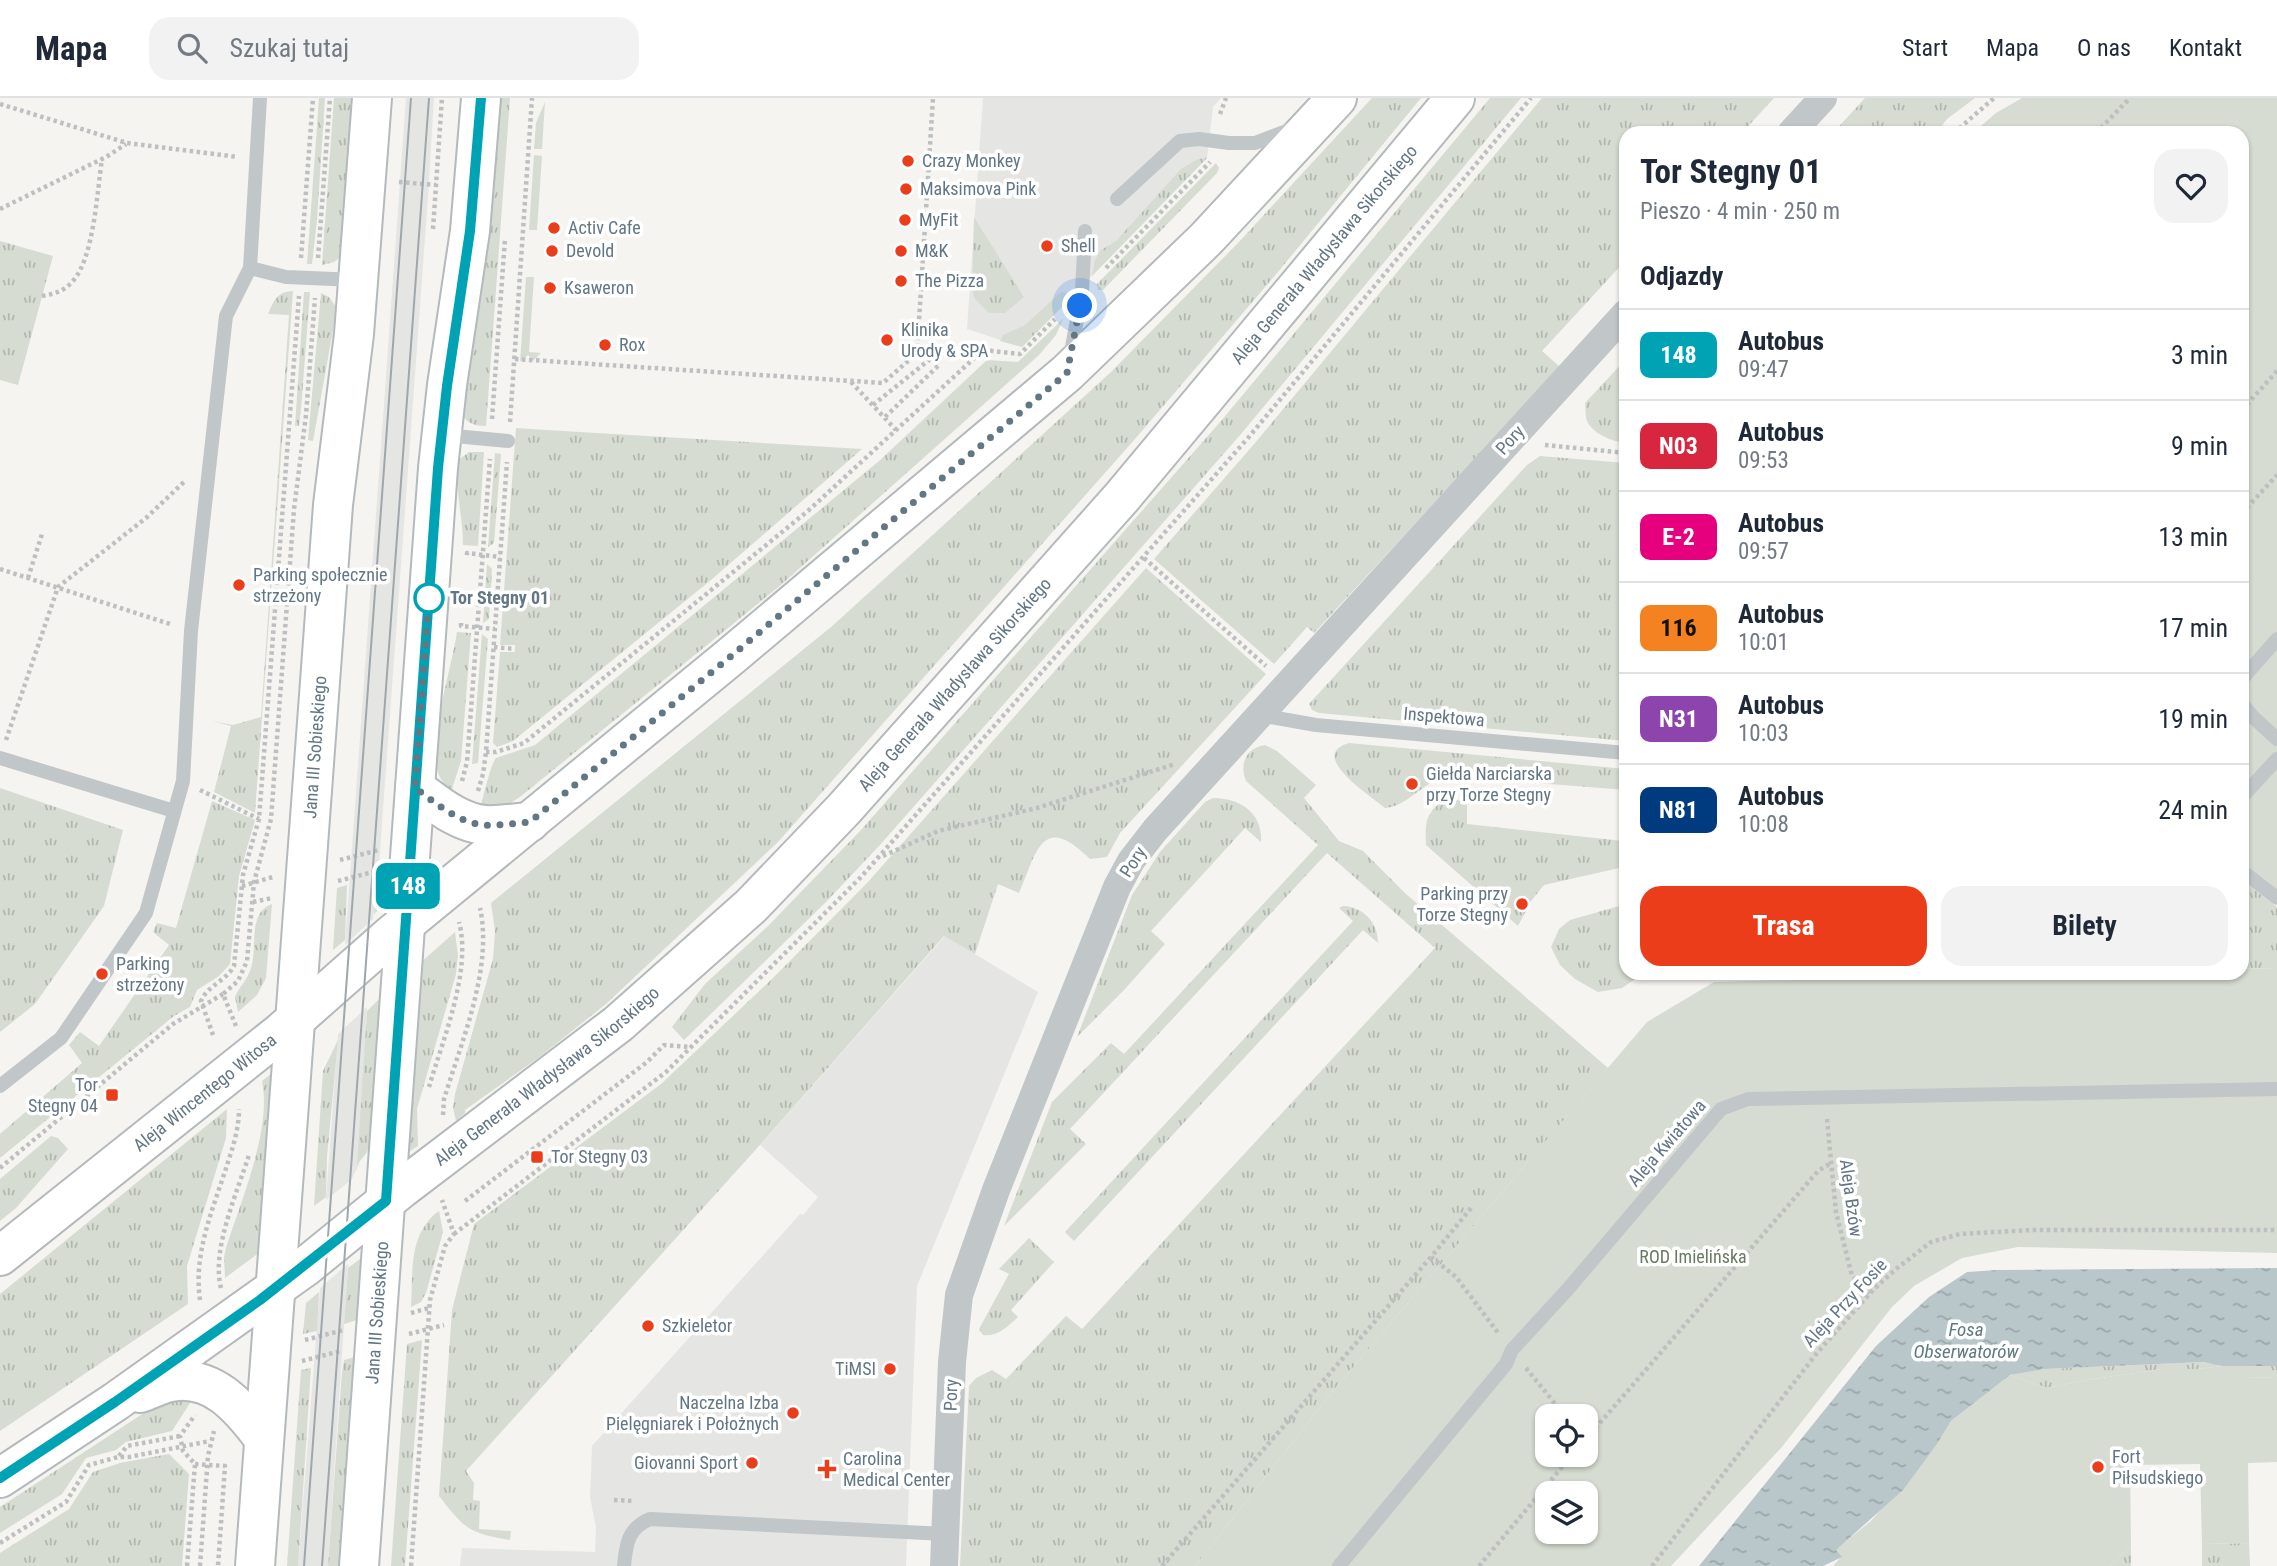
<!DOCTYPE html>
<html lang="pl">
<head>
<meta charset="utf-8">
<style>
	:root { --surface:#fff; --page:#f2f2f3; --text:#1f2937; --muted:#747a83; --line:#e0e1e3; --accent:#eb3d1a }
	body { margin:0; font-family:"Roboto Condensed",sans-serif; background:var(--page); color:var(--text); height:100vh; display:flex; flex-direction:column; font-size:26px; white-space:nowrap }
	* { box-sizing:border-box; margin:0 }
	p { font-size:23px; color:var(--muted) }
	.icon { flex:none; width:38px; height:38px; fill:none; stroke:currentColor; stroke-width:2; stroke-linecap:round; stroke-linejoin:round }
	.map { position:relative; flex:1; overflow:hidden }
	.details { position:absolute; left:1619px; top:28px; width:630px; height:854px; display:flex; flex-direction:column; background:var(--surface); border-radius:21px; box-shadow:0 2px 5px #0004 }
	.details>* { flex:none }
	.badge { padding:0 14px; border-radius:10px; font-size:24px; line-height:46px }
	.tools { position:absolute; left:1535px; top:1306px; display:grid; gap:14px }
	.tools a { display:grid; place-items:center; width:63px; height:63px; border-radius:14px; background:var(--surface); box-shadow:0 2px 5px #0004; font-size:35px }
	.you { position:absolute; width:35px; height:35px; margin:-18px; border:5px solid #fff; border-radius:50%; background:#1a73e8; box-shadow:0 0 0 10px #1a73e833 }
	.map>.badge { position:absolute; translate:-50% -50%; box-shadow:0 0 0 4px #fff }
	h2 { padding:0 21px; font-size:26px; line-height:63px }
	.round { display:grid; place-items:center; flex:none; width:74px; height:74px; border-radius:21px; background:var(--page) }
	.summary { display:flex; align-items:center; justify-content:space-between; height:119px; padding:0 21px }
	h1 { font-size:33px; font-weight:700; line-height:52px }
	.cta { display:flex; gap:14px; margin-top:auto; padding:14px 21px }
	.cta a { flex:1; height:80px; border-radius:21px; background:var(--accent); color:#fff; font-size:28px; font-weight:700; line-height:80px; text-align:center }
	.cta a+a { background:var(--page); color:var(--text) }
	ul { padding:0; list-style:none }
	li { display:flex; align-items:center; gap:21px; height:91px; padding:0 21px; border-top:2px solid var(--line) }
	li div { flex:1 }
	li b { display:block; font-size:26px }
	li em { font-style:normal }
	li .badge { min-width:77px; font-weight:700; text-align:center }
	header { display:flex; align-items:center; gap:42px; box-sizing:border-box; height:98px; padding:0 35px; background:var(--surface); border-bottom:2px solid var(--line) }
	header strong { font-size:33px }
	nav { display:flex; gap:38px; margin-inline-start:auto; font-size:24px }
	.search { width:490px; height:63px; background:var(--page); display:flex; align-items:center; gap:18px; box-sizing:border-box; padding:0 24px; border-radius:21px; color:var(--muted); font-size:26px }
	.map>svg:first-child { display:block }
	.built { fill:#e5e6e4 }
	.grass { fill:url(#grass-tufts) }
	.garden { fill:#d6dcd1; fill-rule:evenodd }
	.water { fill:url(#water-ripples) }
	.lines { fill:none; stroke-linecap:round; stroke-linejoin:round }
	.secondary-casing { stroke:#b3b9bd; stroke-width:42 }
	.primary-casing { stroke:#b4b9bc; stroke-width:42 }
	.path { stroke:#bdbfc1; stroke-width:4.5; stroke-dasharray:3.5 3.5; stroke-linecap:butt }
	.service { stroke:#c1c6c8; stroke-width:14 }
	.minor { stroke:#c1c6c8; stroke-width:28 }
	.secondary { stroke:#fff; stroke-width:38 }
	.primary { stroke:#fff; stroke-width:38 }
	.tram { stroke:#9fa7ac; stroke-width:2 }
	.line-casing { stroke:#fff; stroke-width:16 }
	.line { stroke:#00a3b4; stroke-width:10 }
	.walk { stroke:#627683; stroke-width:7; stroke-dasharray:0 12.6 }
	.poi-dot { fill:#eb3d1a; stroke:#fff; stroke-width:2.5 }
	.stop-dot { fill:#fff; stroke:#00a3b4; stroke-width:3.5 }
	.labels { text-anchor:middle; stroke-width:7; stroke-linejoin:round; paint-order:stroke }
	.poi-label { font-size:18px; fill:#627683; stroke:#fff; text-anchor:start }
	.street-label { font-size:18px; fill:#627683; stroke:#fff }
	.stop-label { font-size:18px; font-weight:bold; fill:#627683; stroke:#fff; text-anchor:start }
	.park-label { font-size:18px; fill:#687a61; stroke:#fff }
	.water-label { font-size:19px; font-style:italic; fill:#5e7980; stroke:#fff }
</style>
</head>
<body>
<header>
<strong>Mapa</strong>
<div class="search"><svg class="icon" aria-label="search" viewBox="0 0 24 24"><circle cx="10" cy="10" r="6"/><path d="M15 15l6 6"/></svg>Szukaj tutaj</div>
<nav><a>Start</a><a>Mapa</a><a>O nas</a><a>Kontakt</a></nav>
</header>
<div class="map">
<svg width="2277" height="1468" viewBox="0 0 2277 1468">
	<defs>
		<pattern id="grass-tufts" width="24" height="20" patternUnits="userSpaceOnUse" patternTransform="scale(1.75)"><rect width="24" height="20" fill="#d6dcd1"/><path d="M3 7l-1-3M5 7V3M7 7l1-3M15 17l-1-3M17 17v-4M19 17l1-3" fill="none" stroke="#b1b7af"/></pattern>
		<pattern id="water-ripples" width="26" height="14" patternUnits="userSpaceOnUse" patternTransform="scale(1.75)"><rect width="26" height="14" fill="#b9c7ca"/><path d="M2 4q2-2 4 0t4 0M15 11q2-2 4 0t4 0" fill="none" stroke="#9aa6a9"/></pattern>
	</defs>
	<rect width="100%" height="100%" fill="#f5f4f0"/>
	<path class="built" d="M406,0H434L428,100L378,780L373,821L345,847Z
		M983,0H1221L1213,9L1207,60L1022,249L967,231Z
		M945,838L1038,894L917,1188L906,1468H460L462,1450L595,1454L596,1430L590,1399L592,1348L800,1116L803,1117L818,1099L760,1047Z
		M367,909L359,1067L351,1082L326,1102L338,936Z
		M348,1166L328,1468H298L320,1190Z"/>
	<path class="grass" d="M319,0H325L317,122L312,166H307Z
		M334,0H351L353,14L343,157L334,164L322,167Z
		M498,0H510L486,328C474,328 467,325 461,315Z
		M1372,0H1421L1278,174L1135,341L778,744L606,906L538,960L465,1012V1015L456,1023L453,1010L455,996L493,861L495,833L491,805L831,529L925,444L1111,274L1238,145Z
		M1490,0H1521L1241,336L880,747L826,804L684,942L672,929L705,886L768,828L861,732L1221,323Z
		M1542,0H1774L1742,35H1626V162L1542,253L1560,269L1314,535L1307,529L1274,566L1154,461L1255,345Z
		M1865,0H1975L1947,21L1936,35H1833Z
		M1207,60L1092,178L1095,162L1100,153L1117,142L1181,71L1198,61Z
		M1216,65L1219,70L1217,75L1103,192H1098L1097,186Z
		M974,119L1024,199L1005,215H989L975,201L972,192Z
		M0,143L53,158L18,287L0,282Z
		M293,193L255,715L214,694L231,628L212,623L233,627L261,619L289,217L268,216C274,202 277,194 293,193Z
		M304,194H310L301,311L299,328H295Z
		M1061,194L1066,195L1068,203L1022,249L1000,243L1003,237L1025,227Z
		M321,195L329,199L337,210L313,343L308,342Z
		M1063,221L1056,237L1039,257L782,486L520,699L507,707L480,710C484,698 490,667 496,660L535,647L879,363L987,262L1018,264Z
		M1626,261V345C1613,344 1593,336 1587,323C1585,318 1586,310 1585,305Z
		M516,330L530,331L862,351L711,482L513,643L497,649L493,645L500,554H515V547H500Z
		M469,354H484L478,448L463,447C463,419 455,391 457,363Z
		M495,355L501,356L494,445L488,449Z
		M1540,358L1626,365V643L1319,615L1312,612L1309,606L1527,367Z
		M487,466L492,471L489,521L483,525Z
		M1146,470L1266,576L1120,735L1107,759L1090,761C1042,714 1037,753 1019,795L998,786L975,856L944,838L759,1048L466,1373L474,1385L473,1402L480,1403L479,1431L511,1433L510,1442C468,1435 465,1431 439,1398L452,1212L474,1126L661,986L773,880L868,784Z
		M457,534L471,535L461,663L451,694C445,687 439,680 437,671C429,641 452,568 457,534Z
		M482,536L488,541L478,665L472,666Z
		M1349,645L1626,671V692L1461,679C1454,679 1446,679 1439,681C1420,688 1405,709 1385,710C1371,698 1306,657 1349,645Z
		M1265,647L1277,653L1316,687L1304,700L1339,743L1363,753L1406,796L1608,970L1333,1293L1195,1468H960L969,1288L976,1280L992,1272L1006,1281L1066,1218L1082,1231L1435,850L1327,755L1070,1031L1086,1046L1004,1128L1052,1004L1111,945L1124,956L1318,747L1246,683C1239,666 1246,650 1265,647Z
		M0,690L123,732L104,808L35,906L0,934Z
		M1213,700C1240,700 1263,715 1261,744L1245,730L1151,833L1165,846L1125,891L1077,939L1132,797L1160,754L1205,704Z
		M1446,700L1467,704V726L1623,743L1619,770L1544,787L1531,803L1518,828L1426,747C1425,721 1426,716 1446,700Z
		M212,703L255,722L239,778L230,866L219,878L197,892L190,909L174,918L0,1060V1036L82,965L69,947L80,934L99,948L169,847L153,834L157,825L176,830Z
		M391,776L389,801L374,816L377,779Z
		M2242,782L2277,809V870L2242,871Z
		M347,787L345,842L333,852L337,790Z
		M272,806L266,880L257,897L238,914L235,899C239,889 248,881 251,870C258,849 247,815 272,806Z
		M1626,806V875H1644L1622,890L1598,894L1575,881L1560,867L1551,849L1559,831L1570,822Z
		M1343,808C1363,809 1378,824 1378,845L1363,832L1074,1143L1065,1134L1353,823L1339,810Z
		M455,834L458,857L456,876L417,1011L418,1048L407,1055L419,866Z
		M380,900L372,1039L367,1054L357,1067L367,913Z
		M338,942L327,1059L326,1099L314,1108L323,973Z
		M272,975L275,977L260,1154L225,1180L224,1159L226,1150C241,1102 272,1032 262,983Z
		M227,1011L226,1040L187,1168L188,1206L0,1333V1196Z
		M51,1038L58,1040L68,1051L16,1110L0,1123V1081Z
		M439,1113L443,1134L426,1195L421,1204L411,1209C413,1175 408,1135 439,1113Z
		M1029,1140L1054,1164L1011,1212L1018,1219C1008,1228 998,1239 983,1237L979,1231L1009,1176L999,1171Z
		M364,1158L360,1221L344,1226L348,1170Z
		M319,1194L317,1233L303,1236L306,1205Z
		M422,1242L405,1468H391L407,1246Z
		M358,1258L342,1468H328L342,1274L344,1262Z
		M2203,1264L2222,1268L2199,1271H2163L2087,1282L2047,1290L2010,1277L2045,1271Z
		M2245,1268H2277V1280L2245,1279Z
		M311,1270L298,1468H287L301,1272Z
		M176,1301L192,1302L172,1333L126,1344L116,1352L86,1360L62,1396L0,1435V1409L153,1309Z
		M169,1356L189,1376L182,1468H0V1455L69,1411L93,1374L120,1365Z
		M2249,1445L2250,1468H2202V1446Z
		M2131,1448V1468H2110Z"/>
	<path class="garden" d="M2022,0H2277V792L2242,769V35H1973L1996,15Z
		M545,4L542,51H534L536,25Z
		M534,57L542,58L537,132H529Z
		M526,179H534L529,254L541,255L533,263L528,257L520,264Z
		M2277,870V1155L2018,1149L1962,1160L1914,1188L1892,1209L1781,1350L1671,1468H1195L1333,1293L1647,924L1714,884L2069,875H2242V871ZM1547,1318H1586V1356H1547ZM1547,1395H1586V1433H1547Z
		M2222,1268H2245L2246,1279L2277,1280V1364L2248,1365L2249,1445L2202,1446L2200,1366L2130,1367L2131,1448L2110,1468H1833L1841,1459L1835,1452L1871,1423L1937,1346L1951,1323L2010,1277L2047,1290L2087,1282L2163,1271H2199Z"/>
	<path class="water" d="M2277,1170V1268H2222L2203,1264L2045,1271L2010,1277L1951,1323L1937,1346L1903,1392L1836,1452L1842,1459L1823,1468H1699L1876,1248L1929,1199L1967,1174L1997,1172Z"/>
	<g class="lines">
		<g class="secondary-casing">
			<g id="secondary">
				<path id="s1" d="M255,1468L333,407L354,236L372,0"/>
				<path id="s2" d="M359,1468L438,370L447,287L470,133L481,0"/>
			</g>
		</g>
		<g class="primary-casing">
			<g id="primary">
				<path d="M415,690C436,705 458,725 485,727C499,728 515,725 530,724"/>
				<path id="s3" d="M0,1158L280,935L390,838L730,559L1067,275L1206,141L1337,0"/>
				<path d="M140,1295C149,1292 157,1288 166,1285C211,1273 241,1310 264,1341"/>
				<path id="s4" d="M0,1380L115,1304L305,1169L401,1091L618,926L751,808L844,711L1122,399L1455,0"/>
			</g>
		</g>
		<path class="path" d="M0,6L127,45L238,59
			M1220,16L1226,0
			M1954,35L1994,0
			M2096,35L2130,0
			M399,84L436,87
			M0,111L106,59L126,46
			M433,131L442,0
			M301,160L313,0
			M318,160L330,0
			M1106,170L1210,64
			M42,198C54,196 64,193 72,184C94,161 97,94 102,61
			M515,261L883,285L917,255L933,0
			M851,284L896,332
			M873,307L934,258L940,266L884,320
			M2242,312L2277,273
			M492,321L505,141
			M510,324L532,0
			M1545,347L1626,355
			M2242,415L2277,377
			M467,457V455L500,459
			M1144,460L1266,568
			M0,471L173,527
			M28,480L42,436
			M461,525V528L495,531
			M494,549L515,551
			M6,642L58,489L146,420L185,383
			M486,654H496L524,645L809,412L983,252L1020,256L1055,221
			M462,683L467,664L490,361
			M200,692L259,721
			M478,693L483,676L486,654L507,364
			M883,758L938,733L1037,710L1175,666
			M340,762L379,752
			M338,783L377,773
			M242,788L273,779
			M253,804L272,800
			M236,928L223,896L238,883L247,863L254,784L271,721L294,411L306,317L315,200
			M213,937L201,903C208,887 226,883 234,868L243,777L259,721L299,198
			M429,989C443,941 472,872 459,824
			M443,1017L444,1001C462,942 493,870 480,810
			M1827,1021L1836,1114L1852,1178L1870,1195
			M0,1070L173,926L223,896
			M465,1103L647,964L664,947L690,949
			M1471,1110L1431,1159L1456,1179L1499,1236
			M454,1136L666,974L861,779L1248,340L1531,0
			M221,1190C211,1152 237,1095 249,1057
			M200,1202C193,1154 214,1109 228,1064C234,1046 239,1029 239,1011
			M411,1215L429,1210
			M409,1236L444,1227
			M305,1242L344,1232
			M302,1263L341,1253
			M1526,1270L1565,1318
			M1586,1341L1818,1073L1831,1065
			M119,1358L127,1348L180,1338
			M195,1366L225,1368L218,1468
			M614,1402L634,1403
			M0,1445L66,1404L89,1367L118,1359H129L210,1343
			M187,1468L195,1366L183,1353L180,1338L195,1317
			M200,1468L208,1358L214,1333
			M411,1468L430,1202L445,1148L454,1136L442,1102
			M1162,1468L1431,1159
			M1479,1468L1573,1356
			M1652,1468L1817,1255L1873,1192L1896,1171L1931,1144L1960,1136L2032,1132H2277"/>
		<path class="service" d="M1117,101L1180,43L1199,41L1229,45H1255L1292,31
			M250,170L286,179L356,182
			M1070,260L1082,194L1085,133
			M444,337L508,343
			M2242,581L2277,541
			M2242,605L2253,619L2277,641
			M1259,617L1316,627L1626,655
			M0,660L174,713
			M2242,699L2277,661
			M2242,773L2277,800
			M0,988L61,940L146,815L183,683L191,533L226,218L250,170L260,0
			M624,1468C626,1446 628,1430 650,1421L945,1436
			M1339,1468L1506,1266L1512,1252L1568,1191L1721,1011L1748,1001L2277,991"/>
		<path class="minor" d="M1791,35L1823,0
			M944,1468L952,1264L959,1197L996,1092L1117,789L1131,763L1155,732L1626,215"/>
		<use href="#secondary" class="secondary"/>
		<use href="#primary" class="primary"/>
		<path class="tram" d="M304,1468L411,0
			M322,1468L429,0"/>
	</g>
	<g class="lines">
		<g class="line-casing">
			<path id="line" d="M0,1380L115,1304L260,1202L386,1103L438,370L447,288L470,133L481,0"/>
		</g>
		<use href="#line" class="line"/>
		<path class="walk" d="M429,500V498L415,690C436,705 458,725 485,727C499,728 515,725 530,724L730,559L1067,275L1080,208"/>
	</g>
	<g class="poi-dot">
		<circle cx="908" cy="63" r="7"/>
		<circle cx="906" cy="91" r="7"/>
		<circle cx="905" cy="122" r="7"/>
		<circle cx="554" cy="130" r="7"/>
		<circle cx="1047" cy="148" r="7"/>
		<circle cx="552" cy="153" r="7"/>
		<circle cx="901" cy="153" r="7"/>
		<circle cx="901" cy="183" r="7"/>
		<circle cx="550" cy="190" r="7"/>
		<circle cx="887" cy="242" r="7"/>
		<circle cx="605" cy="247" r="7"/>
		<circle cx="239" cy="487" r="7"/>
		<circle cx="1412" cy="686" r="7"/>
		<circle cx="1522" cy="806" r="7"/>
		<circle cx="102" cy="876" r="7"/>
		<rect x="105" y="990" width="14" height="14" rx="3.5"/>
		<rect x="530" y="1052" width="14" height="14" rx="3.5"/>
		<circle cx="648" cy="1228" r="7"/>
		<circle cx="890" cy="1271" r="7"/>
		<circle cx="793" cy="1315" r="7"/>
		<circle cx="752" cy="1365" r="7"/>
		<circle cx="2098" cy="1369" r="7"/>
		<path d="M823.5 1360.5h7v7h7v7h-7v7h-7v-7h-7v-7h7z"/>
	</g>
	<circle class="stop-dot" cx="429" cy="500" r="14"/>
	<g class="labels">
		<g class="poi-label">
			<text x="922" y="69">Crazy Monkey</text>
			<text x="920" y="97">Maksimova Pink</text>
			<text x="919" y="128">MyFit</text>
			<text x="568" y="136">Activ Cafe</text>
			<text x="1061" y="154">Shell</text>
			<text x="566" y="159">Devold</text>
			<text x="915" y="159">M&amp;K</text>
			<text x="915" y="189">The Pizza</text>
			<text x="564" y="196">Ksaweron</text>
			<text x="901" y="238">Klinika<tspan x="901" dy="21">Urody &amp; SPA</tspan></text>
			<text x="619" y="253">Rox</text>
			<text x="253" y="483">Parking społecznie<tspan x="253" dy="21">strzeżony</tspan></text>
			<text x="1426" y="682">Giełda Narciarska<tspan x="1426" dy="21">przy Torze Stegny</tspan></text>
			<text x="1508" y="802" text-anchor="end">Parking przy<tspan x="1508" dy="21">Torze Stegny</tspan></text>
			<text x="116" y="872">Parking<tspan x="116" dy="21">strzeżony</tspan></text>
			<text x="98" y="993" text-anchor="end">Tor<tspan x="98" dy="21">Stegny 04</tspan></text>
			<text x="551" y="1065">Tor Stegny 03</text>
			<text x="662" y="1234">Szkieletor</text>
			<text x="876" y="1277" text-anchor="end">TiMSI</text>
			<text x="779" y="1311" text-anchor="end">Naczelna Izba<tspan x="779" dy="21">Pielęgniarek i Położnych</tspan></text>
			<text x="2112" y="1365">Fort<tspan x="2112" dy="21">Piłsudskiego</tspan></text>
			<text x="843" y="1367">Carolina<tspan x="843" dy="21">Medical Center</tspan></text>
			<text x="738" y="1371" text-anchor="end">Giovanni Sport</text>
		</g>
		<g class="street-label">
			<text dy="6" stroke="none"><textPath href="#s4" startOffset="1813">Aleja Generała Władysława Sikorskiego</textPath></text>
			<text transform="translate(1510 342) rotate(-48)" y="6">Pory</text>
			<text dy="6" stroke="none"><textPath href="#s4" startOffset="1246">Aleja Generała Władysława Sikorskiego</textPath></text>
			<text transform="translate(1444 619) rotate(5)" y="6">Inspektowa</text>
			<text dy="6" stroke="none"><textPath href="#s1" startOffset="821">Jana III Sobieskiego</textPath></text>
			<text transform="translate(1133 764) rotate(-57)" y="6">Pory</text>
			<text dy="6" stroke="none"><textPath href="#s4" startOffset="679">Aleja Generała Władysława Sikorskiego</textPath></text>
			<text dy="6" stroke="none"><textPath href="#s3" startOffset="262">Aleja Wincentego Witosa</textPath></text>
			<text transform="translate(1667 1045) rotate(-49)" y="6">Aleja Kwiatowa</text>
			<text transform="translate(1851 1100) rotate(82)" y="6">Aleja Bzów</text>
			<text transform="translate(1845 1205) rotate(-47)" y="6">Aleja Przy Fosie</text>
			<text dy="6" stroke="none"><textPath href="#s2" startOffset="254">Jana III Sobieskiego</textPath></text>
			<text transform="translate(951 1297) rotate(-88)" y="6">Pory</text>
		</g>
		<g class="stop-label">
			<text x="450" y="506">Tor Stegny 01</text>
		</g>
		<g class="park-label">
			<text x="1693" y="1165">ROD Imielińska</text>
		</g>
		<g class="water-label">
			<text x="1966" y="1238">Fosa<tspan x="1966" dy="22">Obserwatorów</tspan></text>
		</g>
	</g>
</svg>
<div class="tools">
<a><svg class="icon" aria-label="locate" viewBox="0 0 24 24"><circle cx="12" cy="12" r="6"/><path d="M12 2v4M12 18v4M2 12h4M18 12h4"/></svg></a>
<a><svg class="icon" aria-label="layers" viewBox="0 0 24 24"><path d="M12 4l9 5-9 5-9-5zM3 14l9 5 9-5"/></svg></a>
</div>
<div class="you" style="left:1080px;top:208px"></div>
<b class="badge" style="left:408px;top:788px;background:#00a3b4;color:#fff">148</b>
<section class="details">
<div class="summary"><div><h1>Tor Stegny 01</h1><p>Pieszo · 4 min · 250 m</p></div><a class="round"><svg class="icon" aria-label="heart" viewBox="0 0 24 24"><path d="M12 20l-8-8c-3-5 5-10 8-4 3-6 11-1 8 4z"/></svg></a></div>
<h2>Odjazdy</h2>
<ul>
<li><span class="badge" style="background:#00a3b4;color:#fff">148</span><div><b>Autobus</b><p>09:47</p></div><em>3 min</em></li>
<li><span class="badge" style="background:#d7263d;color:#fff">N03</span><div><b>Autobus</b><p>09:53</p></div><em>9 min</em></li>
<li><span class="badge" style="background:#e6007e;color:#fff">E-2</span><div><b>Autobus</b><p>09:57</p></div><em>13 min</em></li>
<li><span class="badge" style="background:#f58220;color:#111">116</span><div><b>Autobus</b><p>10:01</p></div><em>17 min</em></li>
<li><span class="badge" style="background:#8e44ad;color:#fff">N31</span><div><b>Autobus</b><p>10:03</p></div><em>19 min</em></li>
<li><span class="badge" style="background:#003b80;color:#fff">N81</span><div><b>Autobus</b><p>10:08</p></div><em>24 min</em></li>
</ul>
<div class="cta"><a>Trasa</a><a>Bilety</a></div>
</section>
</div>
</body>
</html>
